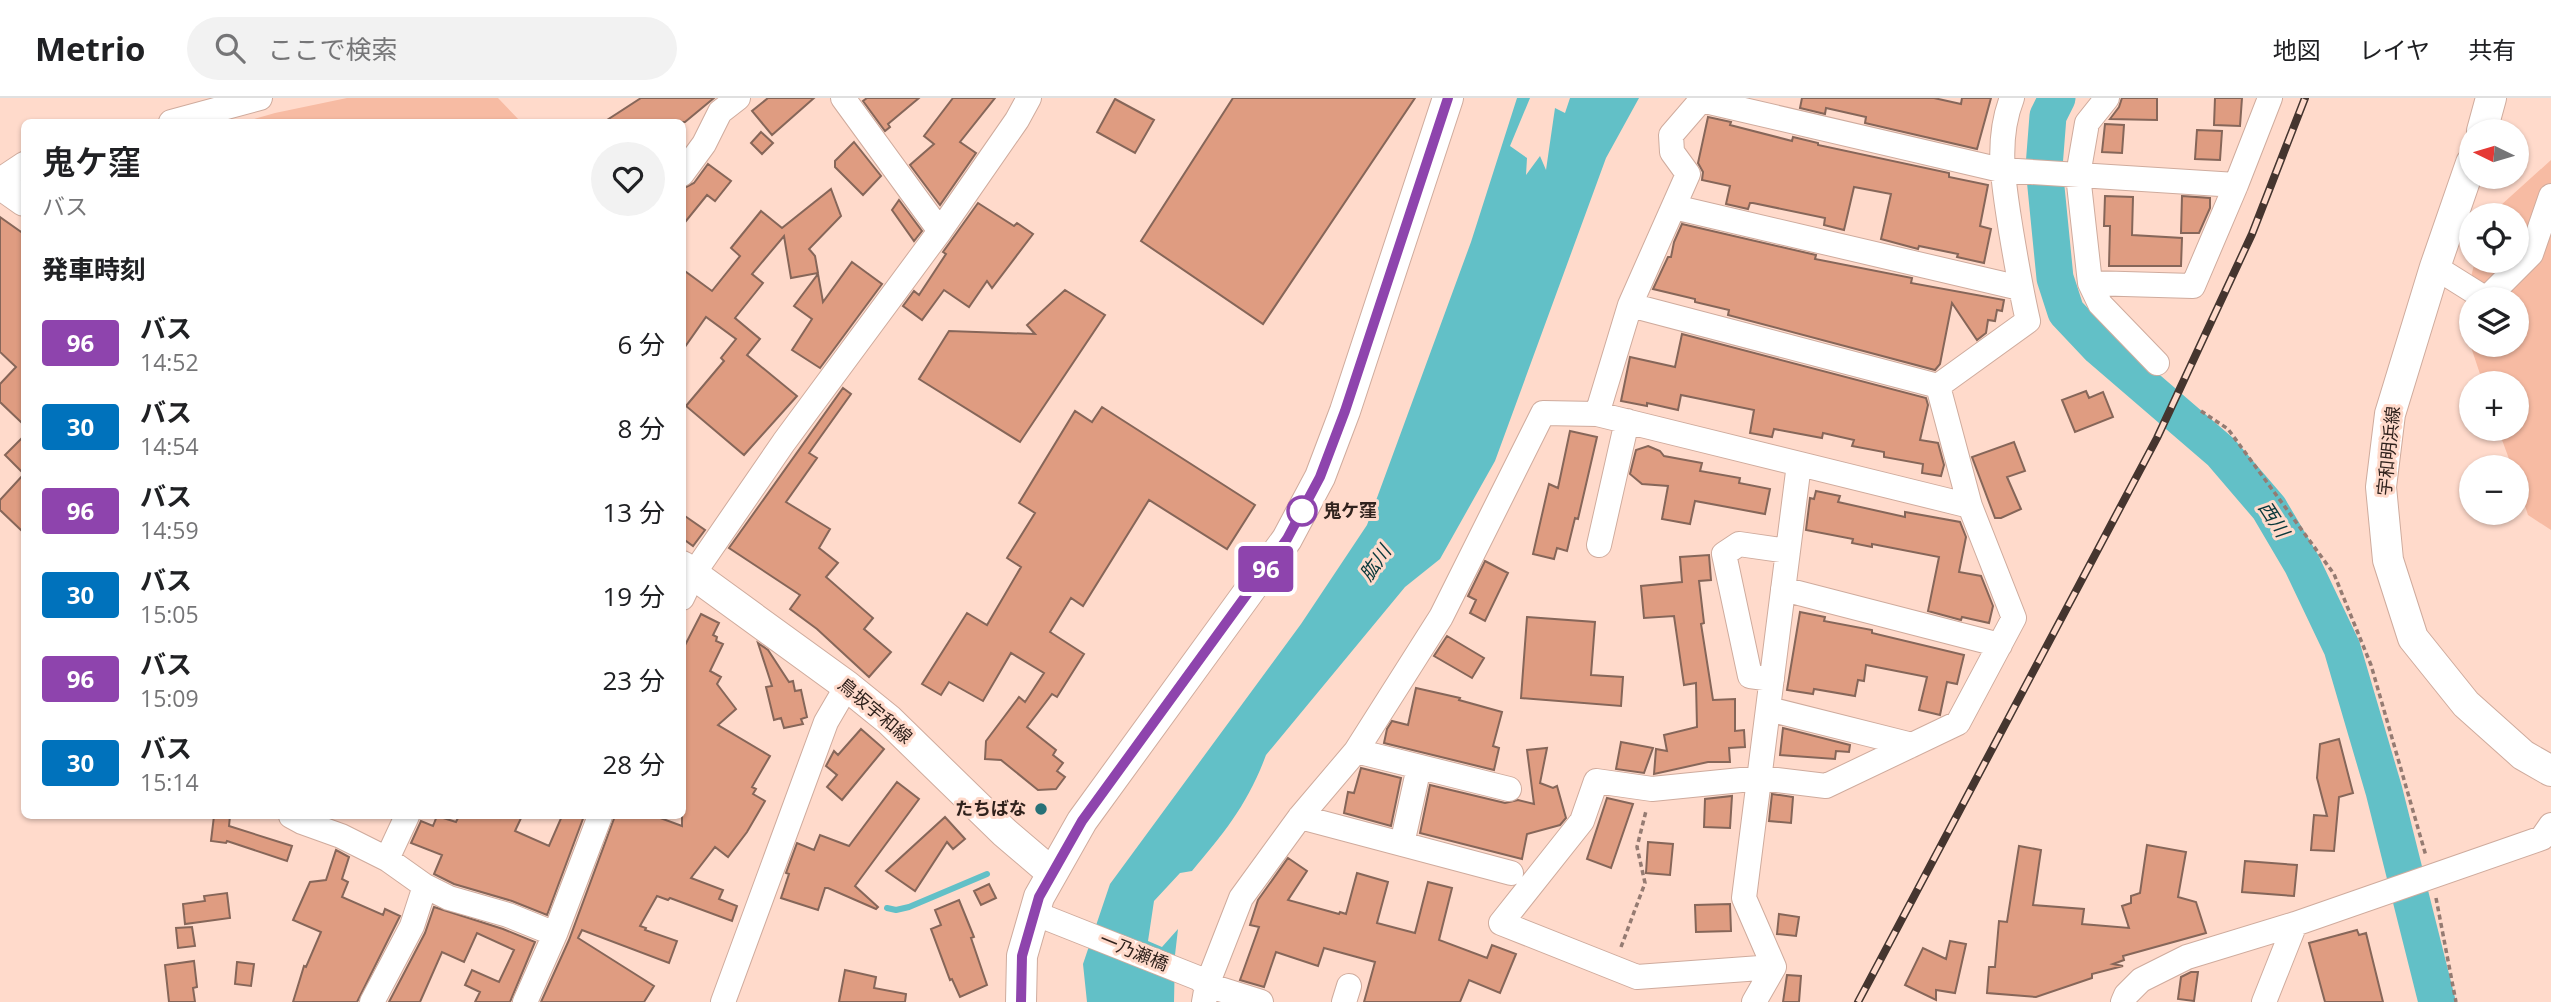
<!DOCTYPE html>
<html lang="ja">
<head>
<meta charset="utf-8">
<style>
	:root { --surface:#fff; --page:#f2f2f2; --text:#202124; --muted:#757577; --line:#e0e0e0 }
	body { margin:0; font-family:"Open Sans","Noto Sans JP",sans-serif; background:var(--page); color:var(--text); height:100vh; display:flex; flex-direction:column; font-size:26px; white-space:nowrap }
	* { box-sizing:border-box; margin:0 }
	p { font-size:23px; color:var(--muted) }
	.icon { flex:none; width:38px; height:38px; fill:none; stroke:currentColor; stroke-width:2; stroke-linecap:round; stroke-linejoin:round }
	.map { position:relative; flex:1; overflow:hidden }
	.panel { position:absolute; left:21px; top:21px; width:665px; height:700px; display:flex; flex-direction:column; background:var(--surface); border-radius:10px; box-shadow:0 2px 5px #0004 }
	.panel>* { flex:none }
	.badge { padding:0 14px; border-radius:5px; font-size:24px; line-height:46px }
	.needle { width:46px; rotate:275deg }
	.fabs { position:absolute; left:2459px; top:21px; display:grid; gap:14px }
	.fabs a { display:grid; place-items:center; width:70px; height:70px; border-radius:50%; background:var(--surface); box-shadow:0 2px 5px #0004; font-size:35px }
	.map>.badge { position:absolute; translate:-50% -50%; box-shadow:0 0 0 4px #fff }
	h2 { padding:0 21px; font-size:26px; line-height:63px }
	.round { display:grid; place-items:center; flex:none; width:74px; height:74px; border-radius:37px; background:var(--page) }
	.head { display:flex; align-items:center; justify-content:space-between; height:119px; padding:0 21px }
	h1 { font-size:33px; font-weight:600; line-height:52px }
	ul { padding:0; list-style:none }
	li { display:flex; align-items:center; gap:21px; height:84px; padding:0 21px }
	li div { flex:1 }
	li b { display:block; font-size:26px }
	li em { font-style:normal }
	li .badge { min-width:77px; font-weight:700; text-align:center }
	header { display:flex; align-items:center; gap:42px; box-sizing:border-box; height:98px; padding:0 35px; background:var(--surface); border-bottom:2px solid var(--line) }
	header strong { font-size:33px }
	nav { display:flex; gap:38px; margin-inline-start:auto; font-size:24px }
	.search { width:490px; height:63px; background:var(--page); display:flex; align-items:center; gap:18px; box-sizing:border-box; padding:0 24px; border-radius:38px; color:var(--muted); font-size:26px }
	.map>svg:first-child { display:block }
	.green { fill:#f7bba3; fill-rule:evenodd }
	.water { fill:#62c0c7 }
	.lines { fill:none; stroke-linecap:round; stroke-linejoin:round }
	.stream { stroke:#62c0c7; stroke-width:6 }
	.river { stroke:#62c0c7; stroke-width:37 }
	.building { fill:#df9c81; stroke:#866659; stroke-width:2 }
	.minor-casing { stroke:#cfab9d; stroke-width:26 }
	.major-casing { stroke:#cfab9d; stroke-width:32 }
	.path { stroke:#957b72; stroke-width:3.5; stroke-dasharray:5 3.5; stroke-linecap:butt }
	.minor { stroke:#fff; stroke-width:24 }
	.major { stroke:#fff; stroke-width:30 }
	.rail-casing { stroke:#45352f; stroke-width:8 }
	.rail { stroke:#ffdacb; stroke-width:5; stroke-dasharray:16; stroke-linecap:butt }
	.line-casing { stroke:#fff; stroke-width:16 }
	.line { stroke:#8e44ad; stroke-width:10 }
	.stop-dot { fill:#fff; stroke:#8e44ad; stroke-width:3.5 }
	.poi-dot { fill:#277177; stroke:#ffdacb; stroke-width:2.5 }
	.labels { text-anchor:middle; stroke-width:6; stroke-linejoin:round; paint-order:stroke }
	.street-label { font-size:18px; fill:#30221d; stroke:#ffdacb }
	.stop-label { font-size:18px; font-weight:bold; fill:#30221d; stroke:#ffdacb; text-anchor:start }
	.poi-label { font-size:18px; font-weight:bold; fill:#30221d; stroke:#ffdacb; text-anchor:end }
	.water-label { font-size:19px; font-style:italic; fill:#08373a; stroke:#ffdacb }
</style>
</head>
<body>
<header>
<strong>Metrio</strong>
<div class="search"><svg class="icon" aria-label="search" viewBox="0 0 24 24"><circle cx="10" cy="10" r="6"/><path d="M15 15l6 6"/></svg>ここで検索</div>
<nav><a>地図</a><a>レイヤ</a><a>共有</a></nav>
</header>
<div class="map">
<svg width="2551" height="904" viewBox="0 0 2551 904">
	<rect width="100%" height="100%" fill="#ffdacb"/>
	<path class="green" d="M347,0H498L521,24H244L275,15Z
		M2551,62V432L2528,417L2517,384L2516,369H2512L2498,331H2516V285H2483L2461,219L2475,163H2516V117H2490ZM2471,201H2516V247H2471Z"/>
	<path class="water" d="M1517,0H1530L1510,48L1527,60L1526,77L1540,58L1546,72L1555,10L1565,15L1570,0H1639L1606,60L1495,363L1440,461L1405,489L1266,657C1248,706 1224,735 1192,773L1180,775L1154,803L1148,843L1162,849L1178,831L1175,857L1174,904H1087L1083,866L1110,786L1301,526L1367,427L1471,144Z"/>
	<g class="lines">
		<path class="stream" d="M887,810L896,812L909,809L987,776"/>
		<path class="river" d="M2057,0L2048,18L2044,69L2055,180L2066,214L2099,249L2221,354L2269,410L2302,466L2342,550L2384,693L2437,904"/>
	</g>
	<path class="building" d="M641,0H714L685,24H604Z
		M768,0H814L772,37L752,13Z
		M867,0H919L888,26L890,29L885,33L863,3Z
		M953,0H995L960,44L976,55L940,107L910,67L934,46L924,38Z
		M1233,0H1415L1263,226L1141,143Z
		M1802,0H1934L1961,6L1962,0H1991L1977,51L1865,25L1866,19L1826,10L1825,16L1800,10Z
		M2122,0H2157V22L2110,21L2119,9Z
		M2215,0H2242L2240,28L2214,27Z
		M1115,1L1154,22L1135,55L1097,34Z
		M1708,19L1731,24L1730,27L1792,43L1793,39L1818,45V47L1949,75V79L1988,87L1980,128L1991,131L1984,165L1957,159L1958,156L1919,148L1918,151L1881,141L1891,96L1854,89L1844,132L1824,127L1825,120L1753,105H1750L1748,111L1726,106L1730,88L1702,82L1703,74L1698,65Z
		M2105,26L2124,27L2122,55L2102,54Z
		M2197,32L2222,33L2220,62L2195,61Z
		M761,34L773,45L762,56L751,45Z
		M854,44L881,78L863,97L835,69V63Z
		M708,66L731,83L715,103L707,97L682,128V91L694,85Z
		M831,91L841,118L809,151L815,158L818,175L791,180L784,138L752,176L763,185L735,220L760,241L747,257L797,298L744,357L686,308L724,263L721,260L736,241L706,219L682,253V171L712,193L740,158L731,150L761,113L782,130Z
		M2105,98L2133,99L2132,137L2182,140L2181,168H2109L2110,128H2104Z
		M2182,98L2210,100V110L2199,135H2181Z
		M899,102L922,133L914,143L892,112Z
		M978,105L1014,128L1017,125L1033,136L992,190L987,183L969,209L944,192L922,222L903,208L914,193L919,197L946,156L943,154Z
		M0,119L24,136V327L0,304V286L16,269L0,254Z
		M1682,126L1816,157L1815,161L1912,180L1911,185L2004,202L2002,213L1997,212L1995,223L1988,222L1986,235L1977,242L1952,205L1940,266L1935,272L1728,217L1729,212L1695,204V201L1653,191L1668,159H1671L1674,144Z
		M852,164L882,186L820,270L792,252L812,221L794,208L818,176L823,204Z
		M1065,192L1105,217L1020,344L919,281L949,233L1035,236L1027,227Z
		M1682,236L1926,300L1928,307L1920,342L1938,345L1944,367L1941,378L1922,375L1923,366L1884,359V354L1852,348L1854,342L1823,335L1822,340L1774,331L1772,339L1750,335L1754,312L1681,297L1678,312L1647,305V308L1621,303L1630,259L1675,269Z
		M843,290L851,296L809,355L817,360L786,404L830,431L819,450L838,465L826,479L873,520L864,531L891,554L869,579L817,531L790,511L800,497L729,450Z
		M2086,293L2089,300L2103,294L2113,319L2075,334L2062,302Z
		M1102,309L1255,407L1227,451L1149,402L1083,508L1071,500L1050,534L1084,556L1057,599L1052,596L1027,629L1056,652L1053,657L1063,665L1057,673L1065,679L1056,691L1038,692L1001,662L985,661L986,643L1019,599L1025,604L1044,575L1011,555L983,603L949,584L941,597L922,586L967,515L987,527L1021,469L1007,460L1035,415L1019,405L1075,313L1092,324Z
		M1570,333L1597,339L1578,421L1575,420L1567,453L1557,450L1554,461L1533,456L1549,386L1558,390Z
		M24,338V435L0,412V402L24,376L5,357Z
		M2014,344L2025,373L2007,379L2021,411L2001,420H1995L1972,359Z
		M1648,348L1660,353L1664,358L1702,365L1700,373L1740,380L1739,385L1770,391L1765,416L1695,403L1690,426L1662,421L1668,388L1642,386L1630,376L1636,352Z
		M1816,393L1840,398L1838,404L1905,419V414L1960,424L1966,439L1959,474L1981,478L1993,508L1989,525L1962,519L1961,522L1928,513L1939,459L1872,446V449L1852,445L1853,441L1806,432L1810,400L1814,401Z
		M682,416L705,432L693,448L682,440Z
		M1709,457L1711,482L1699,483L1704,525L1701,526L1713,602L1735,601V633L1744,632L1745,649L1729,650L1730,664H1708L1654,676L1656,651L1667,653L1664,637L1697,629L1696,585L1684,587L1674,518L1644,520L1641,488L1682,484L1680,459Z
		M1485,463L1508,475L1485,523L1470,515L1476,502L1468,498Z
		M1800,514L1825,519L1824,523L1872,532V535L1964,557L1957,586L1947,584L1940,617L1919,612L1927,579L1866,567L1864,583L1858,582L1855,598L1814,591L1813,596L1787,592Z
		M701,516L719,525L713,537L717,539L716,543L723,546L710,573L721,579L717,586L736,611L718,627L770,658L752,689L756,691L753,696L765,703L747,734L728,759L715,749L691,780L723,792L719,801L737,808L732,823L670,800L668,802L657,798L640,828L646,830L645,832L677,843L669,865L582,832L578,840L654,888L644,904H541L569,842L615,718H655L682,728V553Z
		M1527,519L1595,524L1591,577L1623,579L1621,608L1521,600Z
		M1447,538L1484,560L1472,580L1434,558Z
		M758,545L768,552L789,584L793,583L795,593L801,592L807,619L801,621L803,626L784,630L781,620L774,622L766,589L772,588Z
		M1416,590L1460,600L1459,602L1502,614L1493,648L1499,650L1494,672L1384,645L1387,631L1392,623L1408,627Z
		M1783,630L1850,647L1849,654L1836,653L1835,661L1780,657Z
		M861,631L884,651L842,702L827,689L837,677L826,668L834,653L838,657Z
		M2339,641L2353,695L2339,699L2334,753L2311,752L2314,717L2327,718L2317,680L2320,646Z
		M1621,644L1653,650L1644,675L1616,671Z
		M1547,650L1540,685L1553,690L1557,688L1566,720L1560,727L1527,736L1522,761L1420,735L1430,687L1505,705L1518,702L1534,706L1527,652Z
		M1361,670L1401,680L1391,728L1344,715L1348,694L1354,695Z
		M897,684L919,701L855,788L878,809L876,811L828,790H825L818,812L781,800L789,776L786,775L797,745L814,752L820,737L849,748Z
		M1772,696L1793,699L1791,725L1769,723Z
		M1732,698L1730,730L1704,729L1705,701Z
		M1607,700L1633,706L1611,770L1587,761Z
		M214,718H230L229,728L292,748L287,763L227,743L226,745L211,743Z
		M437,718L456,724L459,718H522L515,733L549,748L562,718H584L547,817L512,803L454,786L434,776L442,757L411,745L421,723L433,728Z
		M945,719L965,741L953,751L947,744L915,793L886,773Z
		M1648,744L1673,746L1670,777L1646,775Z
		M2147,747L2186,754L2178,799L2196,804L2206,835L2123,858L2124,862L2113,866L2123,868L2092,876V880L2036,899L1987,895L1989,869H1995L1999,823L2007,824L2019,748L2041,752L2033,807L2084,811L2082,826L2129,830L2122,808L2131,805V798L2140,795Z
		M336,752L349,759L342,781L348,784L342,799L383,817L385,811L400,818L357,904H293L304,868L306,869L321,834L293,822L310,784L326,782Z
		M1288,760L1307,773L1288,802L1339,816L1340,814L1346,816L1357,775L1388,784L1377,825L1415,835L1428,784L1452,790L1439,842L1487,860L1492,847L1516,856L1500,895L1469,882L1460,904H1364L1375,864L1324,850L1318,868L1276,854L1264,889L1240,882L1259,829L1250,827L1258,802Z
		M2245,763L2297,767L2294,798L2242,794Z
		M989,786L996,800L981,807L974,793Z
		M227,795L230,820L185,826L183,806L205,803L204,798Z
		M959,802L974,839L971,840L987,887L960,899L952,881L950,882L931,831L941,827L935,812Z
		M1730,806L1731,833L1696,834L1695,807Z
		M434,809L503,831L535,844L510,904H475L480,894L465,887L472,872L499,884L514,852L477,835L464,864L442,854L420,904H389L425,835Z
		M1779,816L1799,819L1796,838L1777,836Z
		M192,829L195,848L178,850L176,830Z
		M2357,832L2359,837L2366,835L2383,904H2325L2309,845Z
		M1950,843L1966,846L1955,895L1936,892V902L1905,887L1923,850L1946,861Z
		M194,863L197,889L193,890L195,904H169L165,867Z
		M237,864L254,866L251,888L235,886Z
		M845,872L876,879L874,890L906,896L905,904H839Z
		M2191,874H2198L2194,903L2178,901L2181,879Z
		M1787,877L1801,878L1799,904H1783Z"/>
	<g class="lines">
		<g class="minor-casing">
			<path id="minor" d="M843,0L940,133
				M2107,0L2087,25L2078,77L2090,185L2100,206L2157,265
				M1701,2L2001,72L2236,87
				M171,24L260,0
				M682,76L704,46L720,14L738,0
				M0,82L24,66
				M1674,109L2020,190
				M2435,169L2486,201L2531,156L2551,98
				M2090,185L2193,188L2236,87L2270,0
				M1630,207L1938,288
				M1597,316L1630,207L1688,76L1672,54L1671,37L1703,0
				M1599,447L1627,323
				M1783,491L2000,547
				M682,500L694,475L784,344L940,133L1017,22L1029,0
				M1772,581L1750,578L1724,456L1739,446L1788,453
				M1769,611L1912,647
				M1356,653L1509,691
				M291,718L302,724L341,738L387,761L425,788L449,800L508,817L555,836
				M1300,719L1511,775
				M1402,746L1419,669
				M387,761L407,718
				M1034,815L1198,880L1207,887L1261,904
				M1774,869L1637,879L1501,825L1582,723L1596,683L1652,691L1761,680L1826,688L1958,625L2014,520L1970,408L1938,288L2028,223C2021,193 2016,163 2011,133C2004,88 1995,43 2012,0
				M1774,869L1744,800L1799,366
				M372,904L412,828L425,788
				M525,904L555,836L600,718
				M723,904L826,624L847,588
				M1204,904L1207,887L1241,800L1300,719L1356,653L1441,519L1543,315L1597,316L1970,408
				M1344,904L1349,888
				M1754,904L1774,869
				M2123,904L2126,897L2141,882L2187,859L2295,826L2542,740L2551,727
				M2264,904L2295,826"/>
		</g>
		<g class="major-casing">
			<path id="major" d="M2482,33L2491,0
				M2471,65L2435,169L2390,316L2381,389L2388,462L2413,540L2466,606L2523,657L2551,673
				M0,86L24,103
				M682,468L847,588L889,622L1004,734L1052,775
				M1021,904L1022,858L1039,799L1082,723L1287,441L1320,379L1345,313L1448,0"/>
		</g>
		<path class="path" d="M2201,313L2228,331L2334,476L2371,567L2426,758
			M2436,800L2456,904
			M1621,849L1645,785L1637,749L1646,713"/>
		<use href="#minor" class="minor"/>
		<use href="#major" class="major"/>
		<g class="rail-casing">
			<path id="rail" d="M1858,904L2157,340L2252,136L2305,0"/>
		</g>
		<use href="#rail" class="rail"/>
	</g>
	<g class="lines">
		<g class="line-casing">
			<path id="line" d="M1021,904L1022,858L1039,799L1082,723L1287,441L1320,379L1345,313L1448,0"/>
		</g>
		<use href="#line" class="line"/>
	</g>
	<circle class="stop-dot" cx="1302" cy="413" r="14"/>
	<circle class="poi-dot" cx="1041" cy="711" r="7"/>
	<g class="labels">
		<g class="street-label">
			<text transform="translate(2389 353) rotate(-84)" y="6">宇和明浜線</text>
			<text transform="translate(875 613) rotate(40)" y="6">鳥坂宇和線</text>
			<text transform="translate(1134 854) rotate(22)" y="6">一乃瀬橋</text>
		</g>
		<g class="stop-label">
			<text x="1323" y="419">鬼ケ窪</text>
		</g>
		<g class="poi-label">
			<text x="1027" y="717">たちばな</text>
		</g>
		<g class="water-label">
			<text transform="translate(2274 421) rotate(57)" y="7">西川</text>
			<text transform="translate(1375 465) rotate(-55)" y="7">肱川</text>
		</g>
	</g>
</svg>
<div class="fabs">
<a><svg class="needle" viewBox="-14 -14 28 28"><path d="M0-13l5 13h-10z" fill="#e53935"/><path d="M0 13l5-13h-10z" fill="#757577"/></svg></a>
<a><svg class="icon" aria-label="locate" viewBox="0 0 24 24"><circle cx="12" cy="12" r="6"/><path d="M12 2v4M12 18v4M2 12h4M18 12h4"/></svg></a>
<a><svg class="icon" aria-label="layers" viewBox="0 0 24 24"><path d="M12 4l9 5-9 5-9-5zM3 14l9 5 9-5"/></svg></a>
<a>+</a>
<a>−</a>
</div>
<b class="badge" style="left:1266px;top:471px;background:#8e44ad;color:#fff">96</b>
<section class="panel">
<div class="head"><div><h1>鬼ケ窪</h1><p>バス</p></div><a class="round"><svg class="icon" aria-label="heart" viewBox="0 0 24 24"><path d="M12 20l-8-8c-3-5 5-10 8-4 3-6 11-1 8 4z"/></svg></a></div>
<h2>発車時刻</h2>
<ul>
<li><span class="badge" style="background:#8e44ad;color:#fff">96</span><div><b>バス</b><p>14:52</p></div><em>6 分</em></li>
<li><span class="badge" style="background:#0072bc;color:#fff">30</span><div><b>バス</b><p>14:54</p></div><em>8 分</em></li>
<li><span class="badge" style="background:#8e44ad;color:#fff">96</span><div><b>バス</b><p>14:59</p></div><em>13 分</em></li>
<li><span class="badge" style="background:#0072bc;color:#fff">30</span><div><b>バス</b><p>15:05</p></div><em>19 分</em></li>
<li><span class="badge" style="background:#8e44ad;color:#fff">96</span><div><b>バス</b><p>15:09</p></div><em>23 分</em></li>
<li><span class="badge" style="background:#0072bc;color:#fff">30</span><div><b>バス</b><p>15:14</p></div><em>28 分</em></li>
</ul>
</section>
</div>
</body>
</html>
